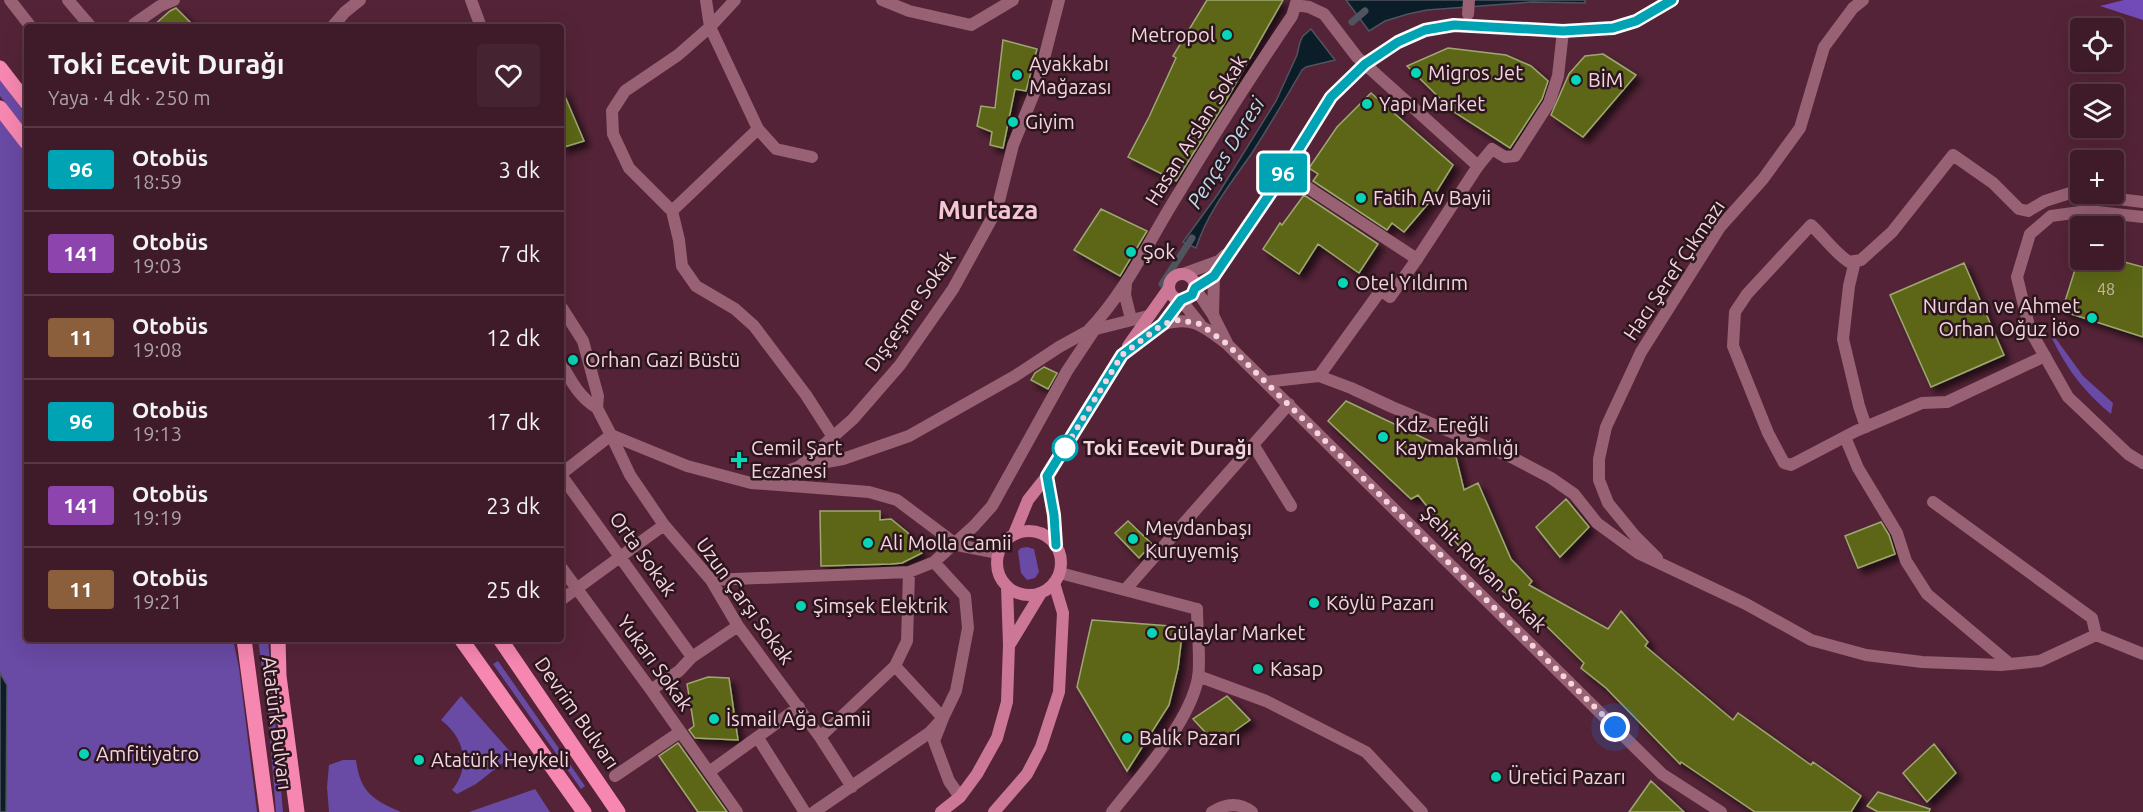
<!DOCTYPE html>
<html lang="tr">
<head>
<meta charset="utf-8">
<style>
	:root { --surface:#3f1a29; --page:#462331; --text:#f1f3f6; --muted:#ada1a8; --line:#583846 }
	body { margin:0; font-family:Ubuntu,sans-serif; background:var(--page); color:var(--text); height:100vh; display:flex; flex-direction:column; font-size:22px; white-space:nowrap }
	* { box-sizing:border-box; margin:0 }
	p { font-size:20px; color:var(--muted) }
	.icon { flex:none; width:33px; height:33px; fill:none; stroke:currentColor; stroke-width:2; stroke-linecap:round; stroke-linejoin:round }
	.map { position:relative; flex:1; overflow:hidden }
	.sheet { position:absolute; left:24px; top:24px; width:540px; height:618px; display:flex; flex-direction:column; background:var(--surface); border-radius:6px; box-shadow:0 6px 24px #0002,0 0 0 2px var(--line) }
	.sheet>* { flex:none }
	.badge { padding:0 12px; border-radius:4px; font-size:21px; line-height:39px }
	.buttons { position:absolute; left:2070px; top:18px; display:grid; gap:12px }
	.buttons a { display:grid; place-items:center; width:54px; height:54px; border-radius:6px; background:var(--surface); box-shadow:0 6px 24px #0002,0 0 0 2px var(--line); font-size:30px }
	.you { position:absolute; width:30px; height:30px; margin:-15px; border:4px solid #fff; border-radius:50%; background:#1a73e8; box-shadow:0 0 0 9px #1a73e833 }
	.map>.badge { position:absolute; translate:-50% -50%; box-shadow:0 0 0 3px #fff }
	.round { display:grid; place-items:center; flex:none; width:63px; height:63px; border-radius:6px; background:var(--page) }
	.head { display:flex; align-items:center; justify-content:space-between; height:102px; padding:0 24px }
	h1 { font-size:28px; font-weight:700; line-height:45px }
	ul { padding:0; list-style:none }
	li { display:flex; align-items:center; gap:18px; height:84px; padding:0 24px; border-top:2px solid var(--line) }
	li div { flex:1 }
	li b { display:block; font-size:22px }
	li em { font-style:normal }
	li .badge { min-width:66px; font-weight:700; text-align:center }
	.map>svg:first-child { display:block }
	.green { fill:#694aa4 }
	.forest { fill:#734bb9 }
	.water { fill:#0a1d29; stroke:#50545f; stroke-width:1.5 }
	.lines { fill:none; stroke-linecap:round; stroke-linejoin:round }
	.stream { stroke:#50545f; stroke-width:7 }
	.building { fill:#5b6617; stroke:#9da870; stroke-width:1.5; filter:url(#shadow) }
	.pedestrian { stroke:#986174; stroke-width:12 }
	.minor { stroke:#986174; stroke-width:12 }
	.tertiary { stroke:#986174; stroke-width:12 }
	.secondary { stroke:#cd7797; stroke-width:12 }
	.primary { stroke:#f687b1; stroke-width:15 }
	.line-casing { stroke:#fff; stroke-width:14 }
	.line { stroke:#00a3b4; stroke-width:9 }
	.walk { stroke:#f5d4de; stroke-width:6; stroke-dasharray:0 10.8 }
	.poi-dot { fill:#06d5b6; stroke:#2c161e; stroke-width:2 }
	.stop-dot { fill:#fff; stroke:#00a3b4; stroke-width:3 }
	.labels { text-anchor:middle; stroke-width:5; stroke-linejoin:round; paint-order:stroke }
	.number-label { font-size:16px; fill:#ceb8ac }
	.poi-label { font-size:20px; fill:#f5d4de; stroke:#2c161e; text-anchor:start }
	.street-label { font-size:20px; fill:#f5d4de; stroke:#2c161e }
	.stop-label { font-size:20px; font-weight:bold; fill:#f5d4de; stroke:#2c161e; text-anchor:start }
	.water-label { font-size:21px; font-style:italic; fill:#bcd8ea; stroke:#2c161e }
	.district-label { font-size:26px; font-weight:bold; fill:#f7c4d5; stroke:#2c161e }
</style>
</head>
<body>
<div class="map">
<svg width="2143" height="812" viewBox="0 0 2143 812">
	<defs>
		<filter id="shadow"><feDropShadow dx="5.5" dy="5.5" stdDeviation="3" flood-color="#0009"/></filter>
	</defs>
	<rect width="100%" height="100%" fill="#542337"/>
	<path class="green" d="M0,79L27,116V131L0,96Z
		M0,116L27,156V639H233L239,668L257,812H6L7,686L0,673Z
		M2051,336H2054L2083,376L2113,403L2111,414C2084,392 2066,368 2051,336Z
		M1027,547L1034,549L1039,572L1035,578L1027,580L1021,573L1018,551L1021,548Z
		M258,639H268L283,812H276L268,714Z
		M498,661L585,786L581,789L493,664Z
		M461,696L513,755L476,784L457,794L452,790C471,767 465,738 441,720Z
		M343,760H356C360,792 373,800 401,812H329L327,787L329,765Z
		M535,789L550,812H469Z"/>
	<path class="forest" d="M2124,0H2143V20L2100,6Z"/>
	<path class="water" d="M1346,0H1585V3L1532,2L1427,10L1408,14L1385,21L1369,31Z
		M1311,29L1335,60L1306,67L1302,70C1286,98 1269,126 1252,153C1231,183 1207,213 1196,248L1183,242L1218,194L1276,101L1297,55L1300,42L1303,36Z
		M0,673L7,685L6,812H0Z"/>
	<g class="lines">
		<path class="stream" d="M1352,22L1365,11
			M1162,284L1192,238"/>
	</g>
	<path class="building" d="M1207,0H1283L1224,104L1176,181L1128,157L1149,117L1176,58L1173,56Z
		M176,8L195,27H152L170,11Z
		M1003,40L1037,49L1026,91L1015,89L1003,148L990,145L992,132L977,126L981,106L995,108Z
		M1448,48L1506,55L1531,66L1548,81L1542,99L1510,148L1454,112L1407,66Z
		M1603,54L1636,75L1583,137L1551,115L1569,74L1585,56Z
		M561,87L584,141L561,148Z
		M1371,93L1453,165L1432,199L1404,232L1392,223L1387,230L1313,181L1318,174L1309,168L1337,127Z
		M1304,195L1378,244L1359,273L1318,244L1299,274L1263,249L1280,223L1282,225Z
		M1101,209L1147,231L1120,276L1074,250Z
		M2078,260H2117L2143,267V337L2062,311Z
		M1964,263L2004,355L1931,387L1890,295Z
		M1044,367L1057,373L1048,389L1031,380L1035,373Z
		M1346,401L1455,453L1464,490L1478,483L1511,559L1532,581L1529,585L1608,629L1621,611L1648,642L1645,646L1733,720L1738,713L1811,765L1813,762L1861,796L1851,812H1755L1681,762L1680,764L1606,688L1581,668L1584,663L1520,600L1518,604L1479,571L1418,495L1411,499L1328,421Z
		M1566,499L1589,527L1560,557L1536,527Z
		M820,511H880V520L891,519L908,533L922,553L902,563L891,564L821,566Z
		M1128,521L1152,544L1139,558L1115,533Z
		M1881,522L1889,535L1895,554L1858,568L1845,536Z
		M1092,620L1183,627L1178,668L1169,705L1127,771L1077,687Z
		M708,677L729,678L738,740L695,738L689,730L694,726L687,684Z
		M1227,696L1250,720L1216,744L1193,719Z
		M678,743L727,812H698L659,756Z
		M1934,744L1956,773L1927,802L1903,773Z
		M1651,781L1684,812H1629Z
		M1878,792L1930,809L1929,812H1878L1867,806Z"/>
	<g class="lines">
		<path class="pedestrian" d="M10,0L31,27
			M1468,14L1469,0
			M134,24L160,6L174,0
			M332,27L345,12L360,0
			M1478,166L1492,149L1505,157L1515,156L1549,103L1558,76L1563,31
			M1855,261L1849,286L1843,339L1859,406L1866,427
			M2045,356L1947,402L1922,403L1856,431L1791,465L1784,463L1768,433L1733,346L1735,312L1747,294L1811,225C1824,237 1834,252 1849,262L1861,260L1892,232L1953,155L1993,183L2019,209L2028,211L2045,201L2070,193L2143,202
			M1319,376L1381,290L1390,297L1417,259
			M611,435L630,475L664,525L711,580L738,626L820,737L852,787
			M1254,446L1291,506
			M561,475L692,657
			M561,567L651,690L737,812
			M711,580L909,572L934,562L974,526L992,506L1067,371L1095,329
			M561,600L664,525
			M895,666L943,718L934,741L949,781L960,797
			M651,690L679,671L692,657L738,626
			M820,737L895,666L907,641L909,572
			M758,738L804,811
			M709,772L799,707
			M615,776L680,732
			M814,812L929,733L943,718L956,691L968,628L965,596L934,562"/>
		<path class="minor" d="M706,0L710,27L758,129
			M882,0L909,11L971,25L1013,0
			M1284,172L1417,259L1478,166L1357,57L1324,14L1309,7L1296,5
			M672,211L629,168L613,134L612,111L625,91L678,55L710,27L735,0
			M672,211L679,240L682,266L696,286L735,309L754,326L806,395L833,437
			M672,211L758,129L776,149L812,157
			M2143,217L2088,211L2051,216L2030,234L2017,277L2030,330L2068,397L2128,454L2143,463
			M1126,284L1125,295L1131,319
			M1088,331C1122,296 1144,251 1169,209C1208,144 1249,79 1292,16L1297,0
			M1266,382L1319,376L1351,388L1392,407L1513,458L1551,478L1574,494L1597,523L1638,553L1746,604L1811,640L1866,655L1922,662L2001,665L2040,661L2096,635L2143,654
			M1845,437L1858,468L1897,533L1906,561L1927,594L2010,664
			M799,467L843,459L909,436L1015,376L1059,347L1088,331L1148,316
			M1933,502L2092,618L2096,635
			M1657,558L1635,536L1608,503L1599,480V459L1606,427L1641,352L1720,227L1763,179L1800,128L1824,47L1853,8L1863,0
			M1198,676L1266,701L1366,752L1422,812
			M1112,812C1141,775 1189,724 1198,678C1201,659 1197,629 1197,609
			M1212,812C1225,804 1239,802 1252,812"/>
		<path class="tertiary" d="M68,0L91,27
			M471,0L481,27
			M1183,274L1219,261L1225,255
			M1214,276L1213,315L1227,343
			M1181,300L1200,324
			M562,308L583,341L598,396L597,408L611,435
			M1213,315L1195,288L1214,276L1280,179L1331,97L1365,64L1398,42L1424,30L1454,25L1563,31L1613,28L1636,21L1672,0
			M1163,324C1194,316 1203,326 1227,344L1662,774L1721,812
			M561,363C571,381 579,397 597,408
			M611,435L687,466L751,483L869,492L897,500L957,545L998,553
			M561,474L611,435
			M751,483L799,467L853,419L900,365L953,289L997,209L1013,145L1037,86L1059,0
			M1060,573L1197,609
			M1125,590L1289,404"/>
		<path class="secondary" d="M1169 287a13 13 0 1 1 26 0a13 13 0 1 1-26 0Z
			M1128,346L1169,288
			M1047,476L1054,515L1056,545
			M997 563a32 32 0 1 1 64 0a32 32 0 1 1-64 0Z
			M1014,534L1028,500L1047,476L1122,355L1163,324L1181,300
			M1010,644L1041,593
			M941,812L960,797L977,774L997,738L1007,702L1009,645L1007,586
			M994,812L1027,774L1041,747L1059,692L1063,613L1054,583"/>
		<path class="primary" d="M0,68L27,103
			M0,108L27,143
			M244,639L267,812
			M278,639L279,676L297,812
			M461,639L584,812
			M500,639L618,812"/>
	</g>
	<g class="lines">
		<g class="line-casing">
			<path id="line" d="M1056,545L1054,515L1047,476L1122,355L1163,324L1181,300L1192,295L1195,288L1214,276L1280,179L1331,97L1365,64L1398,42L1425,30L1454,25L1563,31L1613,28L1636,21L1672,0"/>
		</g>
		<use href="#line" class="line"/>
		<path class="walk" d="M1065,448L1060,456L1122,355L1163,324L1179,320L1200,324L1227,344L1615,727"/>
	</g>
	<g class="poi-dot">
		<circle cx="1227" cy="35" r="6"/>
		<circle cx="1416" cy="73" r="6"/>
		<circle cx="1017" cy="75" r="6"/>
		<circle cx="1576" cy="80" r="6"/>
		<circle cx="1367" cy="104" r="6"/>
		<circle cx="1013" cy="122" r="6"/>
		<circle cx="1361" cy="198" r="6"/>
		<circle cx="1131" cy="252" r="6"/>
		<circle cx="1343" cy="283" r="6"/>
		<circle cx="2092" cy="318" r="6"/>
		<circle cx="573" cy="360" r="6"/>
		<circle cx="1383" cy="437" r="6"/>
		<path d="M736 451h6v6h6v6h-6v6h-6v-6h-6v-6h6z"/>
		<circle cx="1133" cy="539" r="6"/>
		<circle cx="868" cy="543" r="6"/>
		<circle cx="1314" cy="603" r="6"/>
		<circle cx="801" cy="606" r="6"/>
		<circle cx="1152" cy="633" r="6"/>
		<circle cx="1258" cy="669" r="6"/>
		<circle cx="714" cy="719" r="6"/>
		<circle cx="1127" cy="738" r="6"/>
		<circle cx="84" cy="754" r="6"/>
		<circle cx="419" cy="760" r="6"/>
		<circle cx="1496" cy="777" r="6"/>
	</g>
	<circle class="stop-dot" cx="1065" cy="448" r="12"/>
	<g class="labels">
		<g class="number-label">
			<text x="2106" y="295">48</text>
		</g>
		<g class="poi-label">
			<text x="1215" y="42" text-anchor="end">Metropol</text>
			<text x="1029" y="71">Ayakkabı<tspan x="1029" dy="23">Mağazası</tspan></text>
			<text x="1428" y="80">Migros Jet</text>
			<text x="1588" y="87">BİM</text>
			<text x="1379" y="111">Yapı Market</text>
			<text x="1025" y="129">Giyim</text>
			<text x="1373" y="205">Fatih Av Bayii</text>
			<text x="1143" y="259">Şok</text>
			<text x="1355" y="290">Otel Yıldırım</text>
			<text x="2080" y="313" text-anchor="end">Nurdan ve Ahmet<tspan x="2080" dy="23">Orhan Oğuz İöo</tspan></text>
			<text x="585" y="367">Orhan Gazi Büstü</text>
			<text x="1395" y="432">Kdz. Ereğli<tspan x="1395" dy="23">Kaymakamlığı</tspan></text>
			<text x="751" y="455">Cemil Şart<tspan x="751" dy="23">Eczanesi</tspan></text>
			<text x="1145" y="535">Meydanbaşı<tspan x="1145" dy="23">Kuruyemiş</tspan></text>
			<text x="880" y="550">Ali Molla Camii</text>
			<text x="1326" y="610">Köylü Pazarı</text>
			<text x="813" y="613">Şimşek Elektrik</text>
			<text x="1164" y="640">Gülaylar Market</text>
			<text x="1270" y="676">Kasap</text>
			<text x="726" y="726">İsmail Ağa Camii</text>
			<text x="1139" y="745">Balık Pazarı</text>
			<text x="96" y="761">Amfitiyatro</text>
			<text x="431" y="767">Atatürk Heykeli</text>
			<text x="1508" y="784">Üretici Pazarı</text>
		</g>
		<g class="street-label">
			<text transform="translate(1196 130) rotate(-58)" y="7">Hasan Arslan Sokak</text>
			<text transform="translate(1674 270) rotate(-56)" y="7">Hacı Şeref Çıkmazı</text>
			<text transform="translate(910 311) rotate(-55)" y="7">Dışçeşme Sokak</text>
			<text transform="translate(643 554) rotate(54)" y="7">Orta Sokak</text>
			<text transform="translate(1484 569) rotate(45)" y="7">Şehit Rıdvan Sokak</text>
			<text transform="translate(745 601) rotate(54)" y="7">Uzun Çarşı Sokak</text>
			<text transform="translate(655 663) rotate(54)" y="7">Yukarı Sokak</text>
			<text transform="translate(577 713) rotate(55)" y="7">Devrim Bulvarı</text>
			<text transform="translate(277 723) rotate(83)" y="7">Atatürk Bulvarı</text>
		</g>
		<g class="stop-label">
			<text x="1083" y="455">Toki Ecevit Durağı</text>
		</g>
		<g class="water-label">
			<text transform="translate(1226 153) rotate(-58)" y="7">Pençes Deresi</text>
		</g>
		<g class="district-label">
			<text x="988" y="219">Murtaza</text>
		</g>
	</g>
</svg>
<div class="buttons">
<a><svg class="icon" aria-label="locate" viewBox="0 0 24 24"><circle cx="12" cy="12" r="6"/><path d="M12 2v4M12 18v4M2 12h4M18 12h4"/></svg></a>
<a><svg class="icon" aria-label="layers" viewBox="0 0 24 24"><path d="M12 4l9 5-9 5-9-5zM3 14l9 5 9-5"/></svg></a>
<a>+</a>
<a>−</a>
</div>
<div class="you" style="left:1615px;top:727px"></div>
<b class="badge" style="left:1283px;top:173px;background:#00a3b4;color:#fff">96</b>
<section class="sheet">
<div class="head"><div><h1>Toki Ecevit Durağı</h1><p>Yaya · 4 dk · 250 m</p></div><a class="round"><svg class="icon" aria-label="heart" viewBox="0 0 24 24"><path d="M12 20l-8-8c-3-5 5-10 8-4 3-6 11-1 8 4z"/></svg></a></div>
<ul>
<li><span class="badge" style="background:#00a3b4;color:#fff">96</span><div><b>Otobüs</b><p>18:59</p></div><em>3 dk</em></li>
<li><span class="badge" style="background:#8e44ad;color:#fff">141</span><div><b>Otobüs</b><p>19:03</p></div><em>7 dk</em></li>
<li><span class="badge" style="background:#8b5e3c;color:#fff">11</span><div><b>Otobüs</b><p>19:08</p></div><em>12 dk</em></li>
<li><span class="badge" style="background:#00a3b4;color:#fff">96</span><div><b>Otobüs</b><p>19:13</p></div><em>17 dk</em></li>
<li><span class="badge" style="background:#8e44ad;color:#fff">141</span><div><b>Otobüs</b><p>19:19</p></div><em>23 dk</em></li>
<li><span class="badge" style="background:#8b5e3c;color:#fff">11</span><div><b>Otobüs</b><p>19:21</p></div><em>25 dk</em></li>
</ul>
</section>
</div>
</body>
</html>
